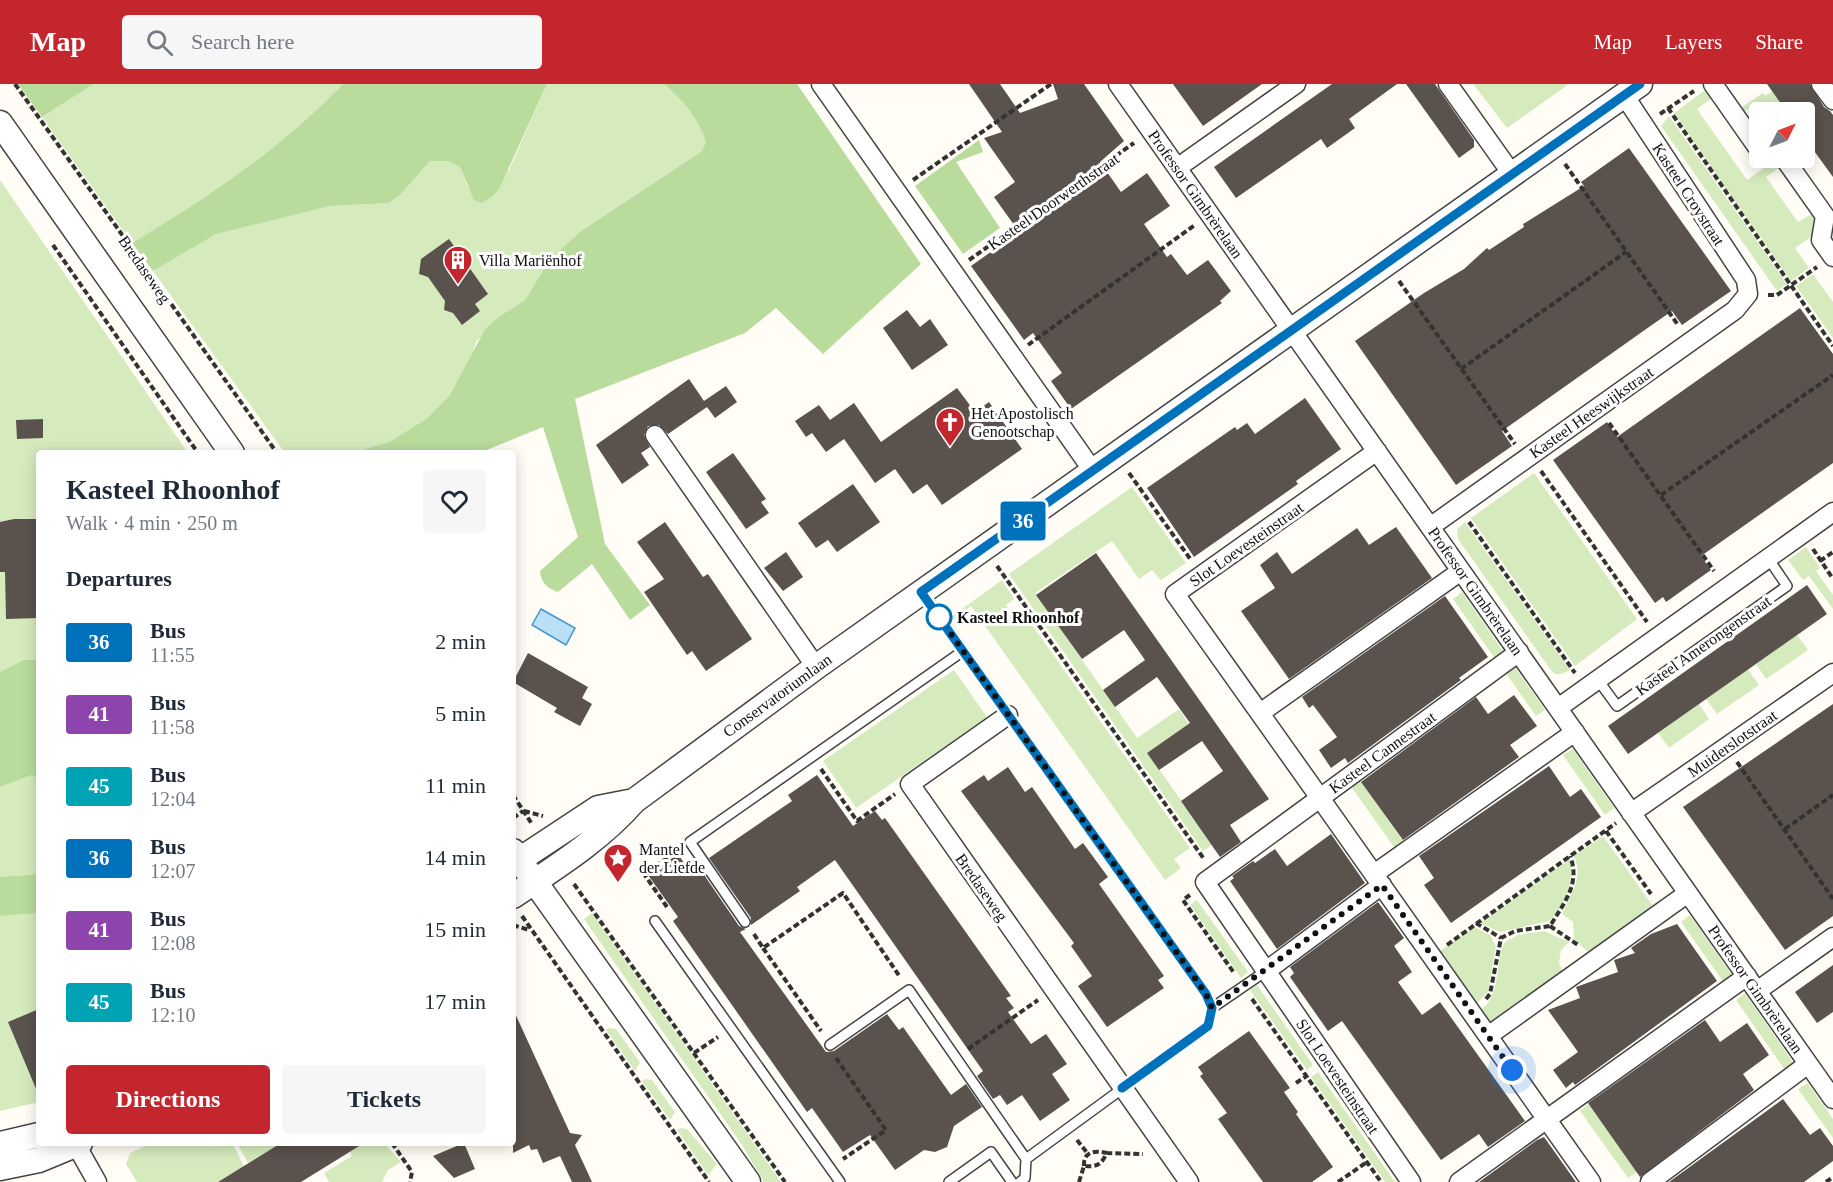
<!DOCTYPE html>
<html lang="en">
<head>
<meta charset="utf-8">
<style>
	:root { --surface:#fff; --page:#f6f6f7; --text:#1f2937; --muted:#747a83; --accent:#c4262e }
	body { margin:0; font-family:Georgia,serif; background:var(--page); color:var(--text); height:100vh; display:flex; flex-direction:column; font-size:22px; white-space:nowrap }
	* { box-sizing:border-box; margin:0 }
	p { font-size:20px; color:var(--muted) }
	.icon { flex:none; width:33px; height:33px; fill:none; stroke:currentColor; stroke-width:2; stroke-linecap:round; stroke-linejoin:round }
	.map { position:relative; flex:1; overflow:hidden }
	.sheet { position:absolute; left:36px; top:366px; width:480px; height:696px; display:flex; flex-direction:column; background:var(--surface); border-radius:6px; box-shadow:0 3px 15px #0003 }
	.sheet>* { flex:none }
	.badge { padding:0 12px; border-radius:4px; font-size:21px; line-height:39px }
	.needle { width:39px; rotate:48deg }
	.fabs { position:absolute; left:1749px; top:18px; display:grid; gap:12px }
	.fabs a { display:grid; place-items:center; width:66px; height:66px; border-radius:6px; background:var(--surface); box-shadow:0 3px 15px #0003; font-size:30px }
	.you { position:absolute; width:30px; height:30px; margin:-15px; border:4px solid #fff; border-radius:50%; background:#1a73e8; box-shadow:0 0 0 9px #1a73e833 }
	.map>.badge { position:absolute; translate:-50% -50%; box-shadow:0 0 0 3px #fff }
	h2 { padding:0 30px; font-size:22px; line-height:54px }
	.round { display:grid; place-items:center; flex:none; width:63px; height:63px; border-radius:6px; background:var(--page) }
	.headline { display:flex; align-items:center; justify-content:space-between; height:102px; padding:0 30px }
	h1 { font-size:28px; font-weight:700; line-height:45px }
	.action { display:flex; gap:12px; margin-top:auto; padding:12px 30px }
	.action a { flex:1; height:69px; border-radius:6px; background:var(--accent); color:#fff; font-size:24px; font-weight:700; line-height:69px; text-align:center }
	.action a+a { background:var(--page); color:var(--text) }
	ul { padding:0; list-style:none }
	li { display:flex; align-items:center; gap:18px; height:72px; padding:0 30px }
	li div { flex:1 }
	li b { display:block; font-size:22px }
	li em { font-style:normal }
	li .badge { min-width:66px; font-weight:700; text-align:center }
	header { display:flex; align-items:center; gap:36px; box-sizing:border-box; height:84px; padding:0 30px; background:var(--accent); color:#fff }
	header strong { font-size:28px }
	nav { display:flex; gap:33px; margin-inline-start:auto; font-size:21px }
	.search { width:420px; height:54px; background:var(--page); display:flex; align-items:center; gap:15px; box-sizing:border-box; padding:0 21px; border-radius:6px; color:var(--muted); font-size:22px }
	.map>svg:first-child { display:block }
	.green { fill:#d5ebbd }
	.forest { fill:#b9dc9c }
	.water { fill:#b9e0f7; stroke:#3f96cf; stroke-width:1.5 }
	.building { fill:#5a524d }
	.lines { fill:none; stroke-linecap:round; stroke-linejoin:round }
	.service-casing { stroke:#444; stroke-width:12 }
	.minor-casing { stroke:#444; stroke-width:21 }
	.tertiary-casing { stroke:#444; stroke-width:27 }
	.path { stroke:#333; stroke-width:4; stroke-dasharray:6 3; stroke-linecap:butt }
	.service { stroke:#fff; stroke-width:9 }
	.minor { stroke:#fff; stroke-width:18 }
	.tertiary { stroke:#fff; stroke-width:24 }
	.line-casing { stroke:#fff; stroke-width:14 }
	.line { stroke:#0072bc; stroke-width:9 }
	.walk { stroke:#111; stroke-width:6; stroke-dasharray:0 10.8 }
	.stop-dot { fill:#fff; stroke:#0072bc; stroke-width:3 }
	.labels { text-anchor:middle; stroke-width:6; stroke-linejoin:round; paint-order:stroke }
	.street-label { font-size:16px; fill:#111; stroke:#fff }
	.poi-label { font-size:16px; fill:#111; stroke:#fff; text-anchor:start }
	.stop-label { font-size:16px; font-weight:bold; fill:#111; stroke:#fff; text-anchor:start }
</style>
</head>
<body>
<header>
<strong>Map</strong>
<div class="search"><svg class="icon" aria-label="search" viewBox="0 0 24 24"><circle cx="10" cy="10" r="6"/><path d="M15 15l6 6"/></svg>Search here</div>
<nav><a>Map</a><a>Layers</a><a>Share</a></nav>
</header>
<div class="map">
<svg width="1833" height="1098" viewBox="0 0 1833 1098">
	<rect width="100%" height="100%" fill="#fffdf5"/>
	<path class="green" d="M94,0H343C281,64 209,113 132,159L42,33Z
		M547,0H664C683,17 698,33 706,58L702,67L581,147L550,175L525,216L500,232L476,258L470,277L450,311L426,335L389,358L351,369H285L153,187L215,150L330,122L389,119L400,111L430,77H448L460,83L468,104L509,86Z
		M1473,0H1569L1507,44Z
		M1705,6L1711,15L1697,25L1747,96L1771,79L1778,80L1780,83L1766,93L1798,138L1813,129L1815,131L1812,152L1795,164L1809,184L1791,197L1674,29Z
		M1772,7L1787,28H1765L1758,18L1744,28L1741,24L1763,9L1765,12Z
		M1669,32L1787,200L1777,207L1661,42Z
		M0,96L188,369H39V575L23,576L0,588Z
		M1813,190L1833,218V254L1796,202Z
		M1534,389L1637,535L1575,582L1471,434Z
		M1132,403L1186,479L1161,496L1152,486L1139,495L1112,457L1035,509L1137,654L1179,625L1189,640L1148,669L1212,761L1203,767L1009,490Z
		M1465,438L1570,586L1562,590H1555L1550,585L1458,455L1457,445Z
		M1806,463L1820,484L1816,487L1833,511V525L1809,492L1803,496L1788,476Z
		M1002,496L1014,515L1006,521L1016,536L1025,531L1190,764L1174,775L1181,784L1165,796L971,522L948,539L947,536Z
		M1462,508L1505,570L1496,576L1453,515Z
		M1797,551L1808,566L1766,595L1756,580Z
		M1514,582L1545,626L1536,632L1505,588Z
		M1748,585L1759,601L1717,630L1706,615Z
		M954,586L987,633L856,724L823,677Z
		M1699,620L1709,635L1669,664L1658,649Z
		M1573,665L1614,724L1605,731L1563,671Z
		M32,691L39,695V790L0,793V703Z
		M1359,695L1405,760L1396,766L1350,701Z
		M1603,752L1655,825L1591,871L1574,855L1573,838L1562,830C1570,811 1584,794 1574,772Z
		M1570,775C1575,796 1565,822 1549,837L1500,848L1480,839Z
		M1197,816L1248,888L1241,894L1190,821Z
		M39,829V1018L0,1027V832Z
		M592,829L781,1098H764L742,1061L584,835Z
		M1690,831L1736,897L1727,903L1681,838Z
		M1474,843L1490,851L1496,862L1488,908L1474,922L1437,869Z
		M1544,847L1569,858L1561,866L1559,879L1564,890L1488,943L1478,928C1502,912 1494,883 1504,859L1518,851Z
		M1257,901L1313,981L1307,986L1250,906Z
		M1745,909L1796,983L1787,989L1736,916Z
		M609,944L616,945L640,978L635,987L606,946Z
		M1318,988L1395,1098H1385L1311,993Z
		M645,995L652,996L675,1028L670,1036L642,997Z
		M1808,999L1833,1035V1054L1798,1005Z
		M1589,1020L1637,1088L1628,1094L1580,1027Z
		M680,1044L687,1045L717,1080L708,1091L677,1046Z
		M152,1059H210L213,1063L219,1059H232L244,1082L218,1098H137L126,1080L130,1069Z
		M237,1059H281L248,1079Z
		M346,1059H384L401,1078L388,1086L382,1098H329L324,1089L352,1072Z"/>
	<path class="forest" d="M18,0H94L42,33Z
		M343,0H547L500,103L493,112L482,119L474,116L460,83L448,77H430L400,111L389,119L330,122L216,150L153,187L132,159C209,113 281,64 343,0Z
		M664,0H797L921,180L823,270L776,224L745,249L575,315L605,460L650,521L630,536L592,480L558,508C547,504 541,499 540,487L578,453L543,343L479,369H351L389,358L426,335L450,311L485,245L500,232L525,216L550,175L581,147L702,67L706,58C698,33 683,17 664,0Z
		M979,56L983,68L956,78L1000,144L963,170L915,102Z
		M39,575V695L32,691L0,703V588L23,576Z
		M39,790V829L0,832V793Z"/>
	<path class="water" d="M541,525L575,544L566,561L532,541Z"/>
	<path class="building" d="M969,0H1000L1020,29L1058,15L1053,0H1084L1124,57L1100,78L1121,108L1147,89L1170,122L1144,140L1167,173L1171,170L1187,191L1208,176L1231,207L1220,217L1222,219L1071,325L1051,297L1062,289L1033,249L1024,256L971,182L1019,148L994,113L1015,98L984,54L1002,48Z
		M1173,0H1262L1203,42Z
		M1332,0H1397L1349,35L1355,44L1327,64L1321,55L1236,114L1214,83Z
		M1406,0H1435L1474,56V63L1459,74Z
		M1767,0H1810L1824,23L1830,27L1833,31V93L1804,53V28H1787Z
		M1629,64L1731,207L1682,241L1672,227L1649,243L1502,347L1512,362L1456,401L1355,257L1424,209L1464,185L1487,164L1489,166L1524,143L1523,140L1584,102L1581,98Z
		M449,155L488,210L475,220L480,227L462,241L453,229L444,226L445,217L428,193L419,190L421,175Z
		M1800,224L1833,270V379L1701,472L1711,486L1666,518L1663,513L1655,519L1553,376L1607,338L1617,353Z
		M907,226L920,243L930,235L948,261L912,286L883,244Z
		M689,295L704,317L726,302L737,318L715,334L707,323L668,350L659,341L648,342L644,351L650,363L641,369L649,381L622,400L596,361Z
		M957,304L975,328L989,318L1022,365L942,421L927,400L913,410L895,385L875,399L844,355L826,368L812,349L806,353L795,337L819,321L830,336L854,319L881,358Z
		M1305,314L1341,365L1296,397L1298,400L1194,473L1147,404L1235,343L1237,346L1247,339L1255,350Z
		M43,335V354L17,355L16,336Z
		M733,369L766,415L761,418L769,429L746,445L706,388Z
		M853,400L880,438L837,468L828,456L816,464L798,439Z
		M14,435H39V534L6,535L5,488H0V438Z
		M665,438L703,493L708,490L752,555L706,587L692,567L687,571L644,508L664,495L637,458Z
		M1396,443L1432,494L1289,595L1241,527L1275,504L1260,481L1277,468L1292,490L1357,444L1369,461Z
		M786,468L803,493L783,507L764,484Z
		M1096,469L1269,715L1230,741L1241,758L1220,773L1181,717L1223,687L1202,657L1159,686L1147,669L1190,639L1157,593L1115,623L1103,606L1145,576L1124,546L1082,575L1036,511Z
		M1807,501L1827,530L1628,670L1608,642Z
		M1445,512L1488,573L1459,594L1461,596L1348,679L1345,674L1331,684L1319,666L1337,653L1313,621L1309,624L1302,613Z
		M528,569L588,603L582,614L592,620L580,642L554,628L557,624L513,598Z
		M1514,611L1537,642L1510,661L1519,673L1403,756L1361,698L1476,613L1488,630Z
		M1833,620V832L1785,866L1683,723Z
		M1549,682L1570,713L1581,705L1601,733L1451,839L1424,801L1434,794L1419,772Z
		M1008,683L1025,708L1032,703L1075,765L1083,759L1108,793L1099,800L1164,892L1158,896L1164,904L1107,943L1078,902L1092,892L1071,862L1074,859L961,707L984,691L988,697Z
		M817,691L853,742L875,727L882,736L885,734L1011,912L1006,914L1014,924L1008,928L1031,960L1046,950L1067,980L1052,990L1070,1016L1040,1037L1022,1011L1007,1021L1000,1011L993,1015L977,992L983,987L835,776L797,803L800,807L751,841V834L709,774L792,717L788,711Z
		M1331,750L1365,799L1277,865L1230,797L1234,794L1232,792L1253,777L1255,779L1275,765L1287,782Z
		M678,770L690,788L698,782L739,842L746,845L740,848L826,968L834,967L887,930L899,946L903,943L951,1011L966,1000L982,1023L954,1042L947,1063L935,1068L924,1066L895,1086L870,1051L843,1068L812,1024L807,1028L673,837L678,833L648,791Z
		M1378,818L1404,854L1394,862L1412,888L1398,898L1422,931L1440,918L1525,1037L1488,1063L1479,1050L1441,1076L1342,937L1328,947L1290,893L1294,889L1290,883Z
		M1677,840L1717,897L1575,1001L1573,998L1566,1004L1553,986L1578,968L1548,926L1580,914L1576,903L1618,888L1614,876L1635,869L1631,864L1651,850Z
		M1833,881V928L1817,939L1795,908Z
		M39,925V1012L8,938Z
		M513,925L570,1049L582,1051L575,1061L592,1098H572L560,1072L543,1079L537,1065L531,1066L529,1061L513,1069Z
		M1705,936L1720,958L1747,939L1769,971L1743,990L1754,1006L1640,1093L1588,1019Z
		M1249,947L1290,1004L1284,1008L1298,1028L1296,1030L1333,1083L1312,1098H1263L1218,1035L1227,1029L1200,992L1203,990L1198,983Z
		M1783,1015L1810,1051L1820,1044L1833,1062V1077L1804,1098H1669Z
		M1544,1053L1576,1098H1479L1537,1056Z
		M281,1059H364L301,1098H218Z
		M464,1059L475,1085L454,1094L433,1072Z"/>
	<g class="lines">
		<g class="service-casing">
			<path id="service" d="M922,508L1206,910L1212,924L1208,942L1026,1075L1025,1094L1020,1098
				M1598,596L1617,622L1787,502L1768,474
				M655,837L840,1098
				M745,838L690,758L963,567
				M1212,924L1266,887
				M830,961L909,906L1026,1075
				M949,1098L991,1068L1012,1098"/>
		</g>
		<g class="minor-casing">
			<path id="minor" d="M821,0L1093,387
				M1118,0L1833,1015
				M1448,0L1512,90
				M1713,0L1760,67
				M1821,0L1833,16
				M1784,74L1825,132L1821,156L1833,173
				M1177,84L1296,0
				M655,351L816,583
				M1377,367L1175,510L1320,714L1205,798L1411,1098
				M1430,443L1735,226L1748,210L1746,196L1624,11
				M1519,568L1320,714L1591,1098
				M1558,624L1833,428
				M1260,629L1461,487
				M1008,631L910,700L1189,1098
				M1631,729L1833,589
				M1374,790L1575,648
				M1266,887L1382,801
				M1757,907L1833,853
				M1488,952L1688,809
				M75,1059L97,1098
				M1459,1098L1747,892
				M1650,1098L1808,980"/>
		</g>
		<g class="tertiary-casing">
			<path id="tertiary" d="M0,39L232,369
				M513,767L748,1098
				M513,780L598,724L634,717
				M513,812C556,783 600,756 634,717L816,583L1640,0
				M0,1060L39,1051
				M0,1084L39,1076L80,1059"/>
		</g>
		<path class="path" d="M15,0L277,369
			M1668,24L1833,262
			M1660,30L1694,7
			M1565,80L1678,241
			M913,96L1051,0
			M53,161L198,369
			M969,176L1134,59
			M1399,197L1515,360
			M1768,211H1777L1817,183
			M1028,261L1195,141
			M1461,285L1626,168
			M1609,339L1714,487
			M1541,387L1647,538
			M1129,389L1191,476
			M1661,411L1833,291
			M1469,438L1575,589
			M1813,465L1833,495
			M1820,477L1833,468
			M997,482L1204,775
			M1737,678L1833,815
			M821,685L857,737L895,710
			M513,711L532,740
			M524,727L543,732
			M513,734L523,727
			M1785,745L1833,711
			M1606,747L1651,810
			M574,800L785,1098
			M1190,811L1183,816L1234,889
			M667,823L644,790L679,766
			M522,832L709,1098
			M1476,839L1501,854
			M513,841L529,846
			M1550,842L1578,861
			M754,850L763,864L843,809L900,893
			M1447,861L1616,739
			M763,864L821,947
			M1252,915L1381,1098
			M1486,915L1490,910L1501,854L1515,847L1550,842C1564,819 1581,799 1570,772
			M968,965L1038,916
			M694,969L718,953
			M836,974L886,1046L843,1075
			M1296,999L1308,991
			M1077,1056L1088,1070
			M392,1059L412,1088L410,1098
			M1084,1082C1083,1067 1096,1066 1107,1069
			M1079,1098L1084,1082C1097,1083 1101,1081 1107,1069L1143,1070
			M1338,1098L1367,1078
			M1826,1098L1833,1093"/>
		<use href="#service" class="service"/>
		<use href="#minor" class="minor"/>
		<use href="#tertiary" class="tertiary"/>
	</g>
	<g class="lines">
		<g class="line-casing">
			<path id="line" d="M1122,1004L1208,942L1212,924L1206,910L921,508L1640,0"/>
		</g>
		<use href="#line" class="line"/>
		<path class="walk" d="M939,533L1206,910L1212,924L1382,801L1512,986"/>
	</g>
	<defs>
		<g id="building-pin" transform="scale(1.5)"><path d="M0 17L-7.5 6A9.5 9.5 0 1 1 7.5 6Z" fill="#c4262e" stroke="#fff"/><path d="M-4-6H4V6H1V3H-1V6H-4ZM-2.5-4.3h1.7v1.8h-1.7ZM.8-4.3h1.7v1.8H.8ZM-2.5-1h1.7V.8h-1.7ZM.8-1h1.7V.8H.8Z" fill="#fff"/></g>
		<g id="church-pin" transform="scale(1.5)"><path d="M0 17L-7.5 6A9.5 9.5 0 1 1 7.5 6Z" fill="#c4262e" stroke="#fff"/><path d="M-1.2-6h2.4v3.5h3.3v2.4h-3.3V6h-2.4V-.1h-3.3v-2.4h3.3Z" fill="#fff"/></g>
		<g id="sight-pin" transform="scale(1.5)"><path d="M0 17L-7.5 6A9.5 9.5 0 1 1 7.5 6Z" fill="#c4262e" stroke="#fff"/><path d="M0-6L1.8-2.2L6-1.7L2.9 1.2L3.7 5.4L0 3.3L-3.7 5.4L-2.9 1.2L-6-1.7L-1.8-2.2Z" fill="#fff"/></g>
	</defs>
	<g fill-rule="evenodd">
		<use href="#building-pin" x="458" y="176"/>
		<use href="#church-pin" x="950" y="338"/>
		<use href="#sight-pin" x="618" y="774"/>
	</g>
	<circle class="stop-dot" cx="939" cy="533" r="12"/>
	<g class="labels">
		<g class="street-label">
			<text transform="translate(1196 110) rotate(55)" y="6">Professor Gimbrèrelaan</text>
			<text transform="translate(1689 110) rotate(57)" y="6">Kasteel Croystraat</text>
			<text transform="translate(1053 117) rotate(-35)" y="6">Kasteel Doorwerthstraat</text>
			<text transform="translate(145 185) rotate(55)" y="6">Bredaseweg</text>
			<text transform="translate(1591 328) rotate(-35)" y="6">Kasteel Heeswijkstraat</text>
			<text transform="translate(1246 460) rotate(-35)" y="6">Slot Loevesteinstraat</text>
			<text transform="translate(1476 507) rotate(55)" y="6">Professor Gimbrèrelaan</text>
			<text transform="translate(1703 561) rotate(-35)" y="6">Kasteel Amerongenstraat</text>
			<text transform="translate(777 611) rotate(-36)" y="6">Conservatoriumlaan</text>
			<text transform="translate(1732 659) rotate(-35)" y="6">Muiderslotstraat</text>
			<text transform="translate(1382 668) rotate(-36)" y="6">Kasteel Cannestraat</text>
			<text transform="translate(982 803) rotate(55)" y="6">Bredaseweg</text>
			<text transform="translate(1756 905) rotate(55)" y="6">Professor Gimbrèrelaan</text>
			<text transform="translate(1338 992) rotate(56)" y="6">Slot Loevesteinstraat</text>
		</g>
		<g class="poi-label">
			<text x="479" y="182">Villa Mariënhof</text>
			<text x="971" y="335">Het Apostolisch<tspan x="971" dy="18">Genootschap</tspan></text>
			<text x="639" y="771">Mantel<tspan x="639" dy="18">der Liefde</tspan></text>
		</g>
		<g class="stop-label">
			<text x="957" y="539">Kasteel Rhoonhof</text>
		</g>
	</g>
</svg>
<div class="fabs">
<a><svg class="needle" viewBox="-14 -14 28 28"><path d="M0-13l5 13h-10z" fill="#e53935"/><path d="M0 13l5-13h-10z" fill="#747a83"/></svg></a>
</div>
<div class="you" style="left:1512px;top:986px"></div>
<b class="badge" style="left:1023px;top:437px;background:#0072bc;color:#fff">36</b>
<section class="sheet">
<div class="headline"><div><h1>Kasteel Rhoonhof</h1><p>Walk · 4 min · 250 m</p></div><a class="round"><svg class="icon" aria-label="heart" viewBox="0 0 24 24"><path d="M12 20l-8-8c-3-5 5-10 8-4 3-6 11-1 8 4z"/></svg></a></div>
<h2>Departures</h2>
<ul>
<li><span class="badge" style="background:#0072bc;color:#fff">36</span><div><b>Bus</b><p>11:55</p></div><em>2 min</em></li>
<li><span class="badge" style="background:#8e44ad;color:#fff">41</span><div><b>Bus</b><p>11:58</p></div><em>5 min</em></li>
<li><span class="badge" style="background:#00a3b4;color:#fff">45</span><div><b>Bus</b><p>12:04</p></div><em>11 min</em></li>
<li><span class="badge" style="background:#0072bc;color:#fff">36</span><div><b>Bus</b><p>12:07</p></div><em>14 min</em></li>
<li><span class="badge" style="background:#8e44ad;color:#fff">41</span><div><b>Bus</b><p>12:08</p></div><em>15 min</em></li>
<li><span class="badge" style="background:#00a3b4;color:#fff">45</span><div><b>Bus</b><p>12:10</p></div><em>17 min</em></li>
</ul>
<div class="action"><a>Directions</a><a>Tickets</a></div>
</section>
</div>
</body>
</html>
